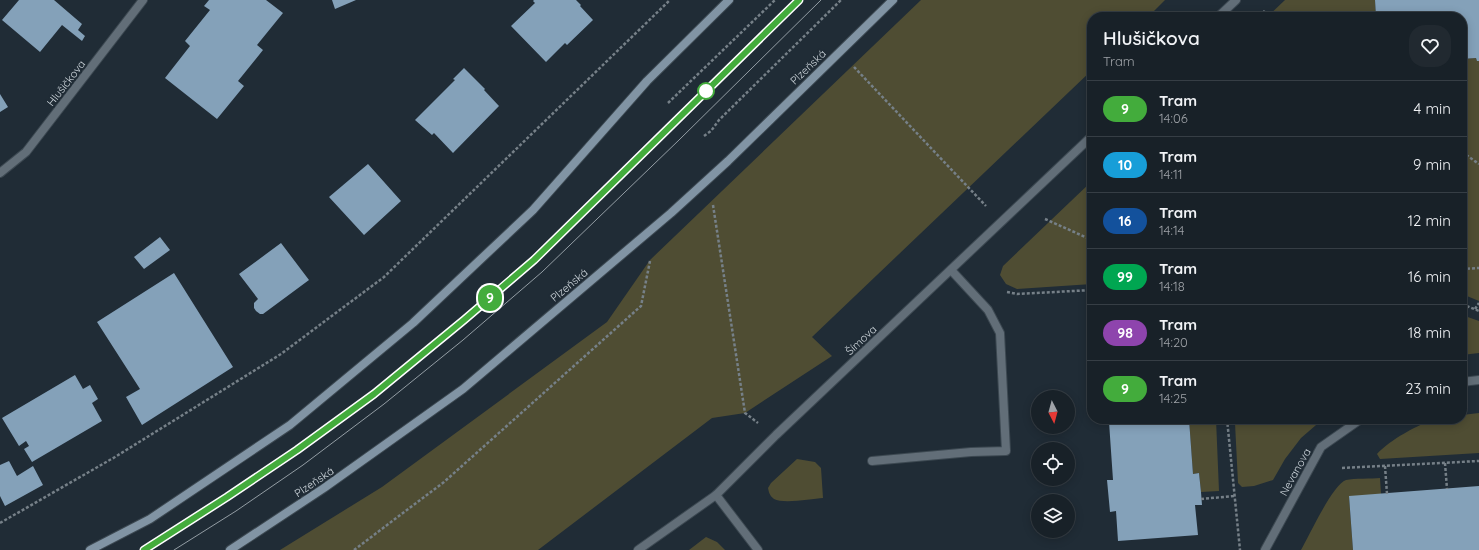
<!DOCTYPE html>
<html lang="en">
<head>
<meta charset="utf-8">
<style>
	:root { --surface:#182128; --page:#212930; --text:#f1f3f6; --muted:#9fa3a8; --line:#363e45 }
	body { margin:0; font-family:Quicksand,sans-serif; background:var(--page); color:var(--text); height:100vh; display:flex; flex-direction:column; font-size:15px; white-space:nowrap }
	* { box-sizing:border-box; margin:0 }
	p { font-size:13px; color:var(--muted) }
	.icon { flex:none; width:22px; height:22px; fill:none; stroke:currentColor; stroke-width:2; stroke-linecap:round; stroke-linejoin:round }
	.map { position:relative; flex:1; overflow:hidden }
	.side { position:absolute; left:1087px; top:12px; width:380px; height:412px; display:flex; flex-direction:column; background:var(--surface); border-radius:16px; box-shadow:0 2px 10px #0003,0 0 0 1px var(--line) }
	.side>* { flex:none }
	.badge { padding:0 8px; border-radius:13px; font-size:14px; line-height:26px }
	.needle { width:26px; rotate:174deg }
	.controls { position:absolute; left:1031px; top:390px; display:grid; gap:8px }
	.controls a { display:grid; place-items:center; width:44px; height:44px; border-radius:50%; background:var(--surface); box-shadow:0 2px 10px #0003,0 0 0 1px var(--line); font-size:20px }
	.map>.badge { position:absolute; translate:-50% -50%; box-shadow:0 0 0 2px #fff }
	.round { display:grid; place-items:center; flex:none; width:42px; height:42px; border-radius:16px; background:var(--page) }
	.head { display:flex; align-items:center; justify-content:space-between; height:68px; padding:0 16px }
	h1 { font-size:19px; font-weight:600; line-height:30px }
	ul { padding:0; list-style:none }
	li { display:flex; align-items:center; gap:12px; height:56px; padding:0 16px; border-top:1px solid var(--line) }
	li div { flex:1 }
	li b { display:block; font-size:15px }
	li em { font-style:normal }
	li .badge { min-width:44px; font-weight:700; text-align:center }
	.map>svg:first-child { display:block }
	.green { fill:#4f4d33 }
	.building { fill:#84a1b9 }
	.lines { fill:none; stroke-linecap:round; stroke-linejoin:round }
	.service-casing { stroke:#3c4851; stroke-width:10 }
	.minor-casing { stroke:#3c4851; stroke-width:10 }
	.secondary-casing { stroke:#3c4851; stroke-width:10 }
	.path { stroke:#768088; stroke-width:2.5; stroke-dasharray:3 2; stroke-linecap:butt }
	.service { stroke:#626e78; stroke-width:8 }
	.minor { stroke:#626e78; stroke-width:8 }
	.secondary { stroke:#8194a4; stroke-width:8 }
	.tram { stroke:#939da4; stroke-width:1 }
	.line-casing { stroke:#fff; stroke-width:9 }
	.line { stroke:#43ac3c; stroke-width:6 }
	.stop-dot { fill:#fff; stroke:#43ac3c; stroke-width:2 }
	.labels { text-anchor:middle; stroke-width:4; stroke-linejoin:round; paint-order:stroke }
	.street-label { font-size:11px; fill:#d0d8de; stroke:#202c36 }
</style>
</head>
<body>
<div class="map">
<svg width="1479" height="550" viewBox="0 0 1479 550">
	<rect width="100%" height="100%" fill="#202c36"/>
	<path class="green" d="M921,0H1165L1148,17H1092V70L812,337L832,356L745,413L712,418L538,550H280L382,487L607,322L650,260Z
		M1285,0H1375L1376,17H1267Z
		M1476,58L1477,61H1479V301L1462,294V59Z
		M1092,181V284L1017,289L1006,284L1000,275L1003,266Z
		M1462,315L1479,321V353L1462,355Z
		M1479,413V453L1380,459L1377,454C1390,440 1418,424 1437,419C1444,417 1454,419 1462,419V415Z
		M1189,419H1216L1219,491L1201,492L1199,473L1193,474Z
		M1238,419H1323L1301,438L1285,459L1273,480L1254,486L1242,487L1238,483L1235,423L1238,421Z
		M797,459L815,462L821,468L823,498C812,499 783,504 774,499C770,496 769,493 768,488L771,483Z
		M1380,478L1381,494L1349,497L1353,550H1301C1309,536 1333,484 1346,480C1354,478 1372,479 1380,478Z
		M706,537L717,542L725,550H689Z"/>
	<path class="building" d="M19,0H54L82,24L78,30L85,36L82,41L62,25L40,52L2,20Z
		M209,0H266L283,13L257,45L263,50L238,81L244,86L217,119L165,78L190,46L185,41L210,10L204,6Z
		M332,0H356L335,9Z
		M534,0H576L581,5L580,6L593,20L567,45L565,43L546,62L511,26L535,3L533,1Z
		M1375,0H1479V61H1477L1476,58L1462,59V17H1376Z
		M464,68L485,89L484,90L499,106L453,153L434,133L432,135L415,120L455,80L453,79Z
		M0,94L8,107L0,112Z
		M368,164L401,201L364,235L329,197Z
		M160,237L170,250L144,269L134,257Z
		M281,243L309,280L263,314H260L256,311L254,308V303L258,299L239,274Z
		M174,273L233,367L142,425L126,397L140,389L97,322Z
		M75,375L83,389L90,385L98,399L92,403L102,421L32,462L24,449L29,446L26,441L19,446L2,418Z
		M1103,419H1189L1193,474L1199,473L1201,492L1202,505H1195L1198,535L1118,541L1116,511L1110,512L1107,480H1113L1109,422H1103Z
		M9,461L17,476L33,466L43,485L5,506L0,496V465Z
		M1479,486V550H1353L1349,496Z"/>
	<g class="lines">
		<g class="service-casing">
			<path id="service" d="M872,461L971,452L1006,451L1000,333L988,310L951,270
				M716,495L758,550"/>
		</g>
		<g class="minor-casing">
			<path id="minor" d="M1218,17L1236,0
				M0,173L26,152L143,0
				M1462,382L1479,380
				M638,550L716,495L776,435L1092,136
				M1265,550L1321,447L1361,419"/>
		</g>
		<g class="secondary-casing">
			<path id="secondary" d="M90,550L150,519L290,425L413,323L533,210L647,81L729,0
				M230,550L324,488L463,389L671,213L728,161L893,0"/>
		</g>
		<path class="path" d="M1263,11L1272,17
			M854,67L986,206
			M668,103L775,0
			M704,136L711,131L719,120L841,0
			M1462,152L1479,164
			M713,205L745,413L758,423
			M1045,219L1092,240
			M1462,269L1479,268
			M1007,292L1017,294L1092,290
			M1462,304L1479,311
			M1475,309L1479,303
			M1227,419L1240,550
			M1445,463L1447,489
			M1385,466L1387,494
			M1342,468L1479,461
			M1201,499L1234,496
			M0,523L115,457L281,354L384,277L670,0
			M354,550L444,482L641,306L650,261"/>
		<use href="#service" class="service"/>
		<use href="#minor" class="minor"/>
		<use href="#secondary" class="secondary"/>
		<path class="tram" d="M143,550L227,497L297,450L374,394L452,330L534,261L799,0
			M174,550L236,511L303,465L384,404L463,340L542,272L679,140L821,0"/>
	</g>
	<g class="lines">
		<g class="line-casing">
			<path id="line" d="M144,550L227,497L297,450L374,394L464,320L534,260L799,0"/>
		</g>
		<use href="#line" class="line"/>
	</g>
	<circle class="stop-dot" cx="706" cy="91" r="8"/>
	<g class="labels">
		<g class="street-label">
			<text transform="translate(808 67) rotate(-44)" y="4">Plzeňská</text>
			<text transform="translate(66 83) rotate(-52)" y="4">Hlušičkova</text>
			<text transform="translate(569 285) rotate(-40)" y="4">Plzeňská</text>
			<text transform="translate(861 340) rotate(-43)" y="4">Šímova</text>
			<text transform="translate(1295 472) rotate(-61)" y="4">Nevanova</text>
			<text transform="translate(314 482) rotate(-34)" y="4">Plzeňská</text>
		</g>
	</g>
</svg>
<div class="controls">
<a><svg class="needle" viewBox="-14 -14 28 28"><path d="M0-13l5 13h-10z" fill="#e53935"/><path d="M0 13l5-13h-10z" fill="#9fa3a8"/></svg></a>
<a><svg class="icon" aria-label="locate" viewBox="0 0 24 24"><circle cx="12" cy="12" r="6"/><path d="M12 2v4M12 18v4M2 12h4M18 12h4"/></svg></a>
<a><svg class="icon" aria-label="layers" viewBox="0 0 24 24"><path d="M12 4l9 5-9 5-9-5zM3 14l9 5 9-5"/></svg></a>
</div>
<b class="badge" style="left:490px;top:298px;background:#43ac3c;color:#fff">9</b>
<section class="side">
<div class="head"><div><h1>Hlušičkova</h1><p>Tram</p></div><a class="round"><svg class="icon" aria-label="heart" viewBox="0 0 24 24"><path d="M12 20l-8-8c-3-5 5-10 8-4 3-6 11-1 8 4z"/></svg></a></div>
<ul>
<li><span class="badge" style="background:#43ac3c;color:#fff">9</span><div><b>Tram</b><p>14:06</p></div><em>4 min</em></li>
<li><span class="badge" style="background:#179ed8;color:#fff">10</span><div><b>Tram</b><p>14:11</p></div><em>9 min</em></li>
<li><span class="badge" style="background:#13519c;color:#fff">16</span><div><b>Tram</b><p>14:14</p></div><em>12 min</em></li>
<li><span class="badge" style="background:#00a651;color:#fff">99</span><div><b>Tram</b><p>14:18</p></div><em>16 min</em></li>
<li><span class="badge" style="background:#8e44ad;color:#fff">98</span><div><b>Tram</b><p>14:20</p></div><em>18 min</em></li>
<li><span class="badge" style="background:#43ac3c;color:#fff">9</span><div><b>Tram</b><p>14:25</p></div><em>23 min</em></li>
</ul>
</section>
</div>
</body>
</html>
